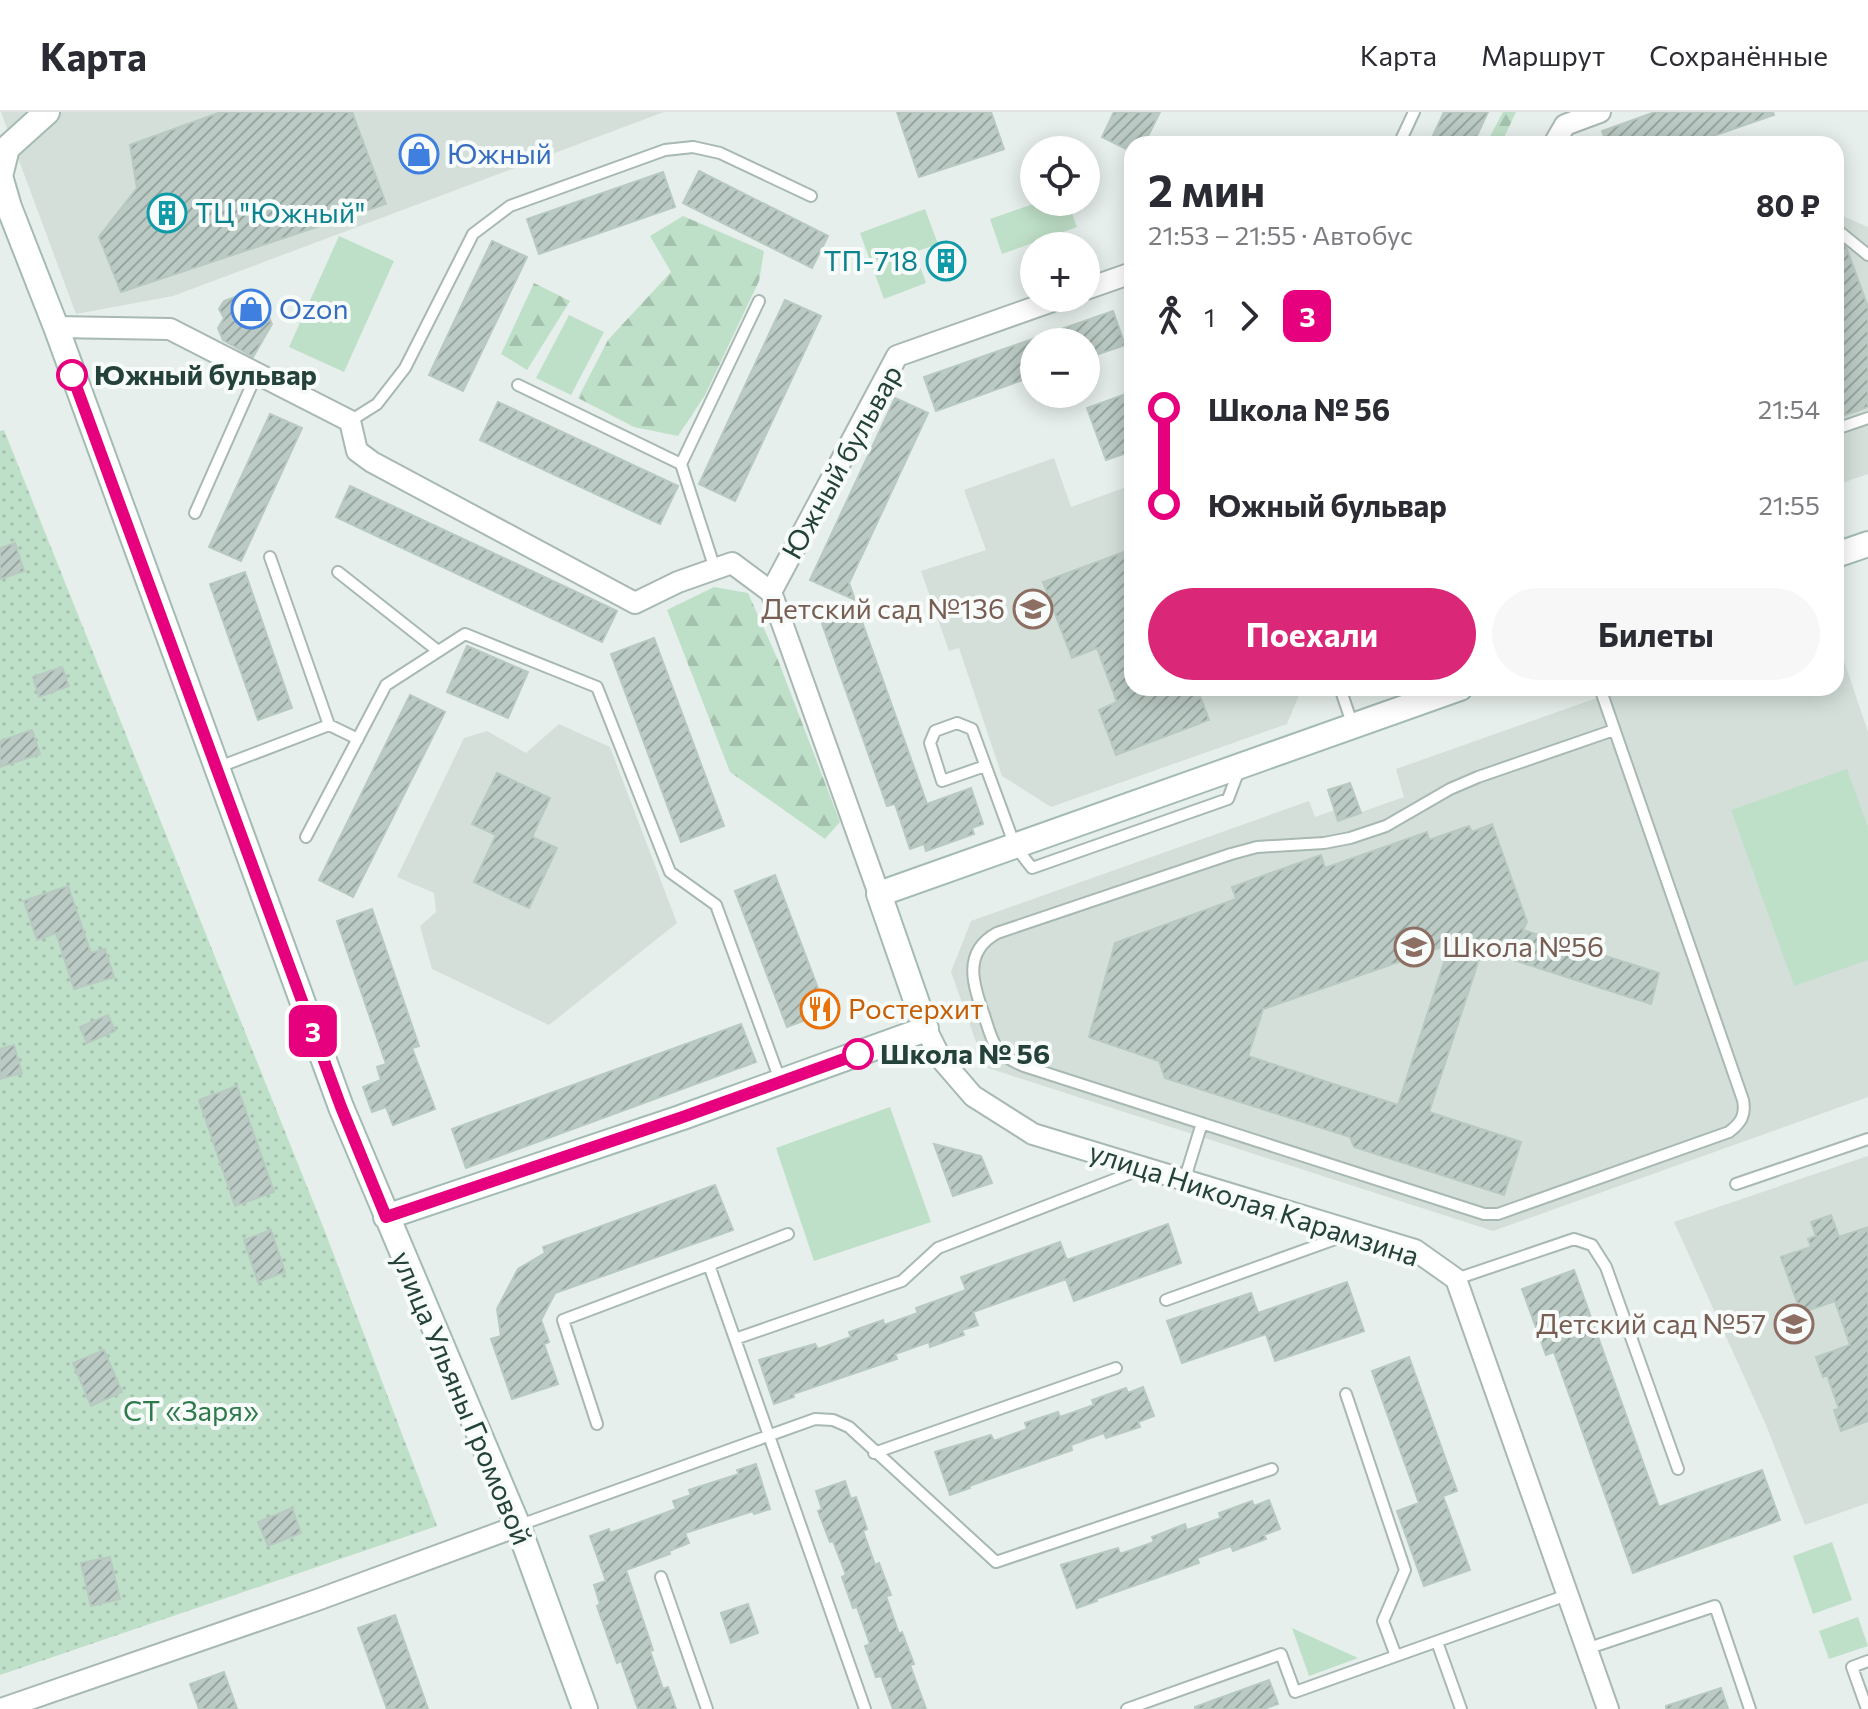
<!DOCTYPE html>
<html lang="ru">
<head>
<meta charset="utf-8">
<style>
	:root { --surface:#fff; --page:#f7f7f7; --text:#2b2b33; --muted:#7c7c81; --line:#e1e1e2; --accent:#db2777 }
	body { margin:0; font-family:Commissioner,sans-serif; background:var(--page); color:var(--text); height:100vh; display:flex; flex-direction:column; font-size:30px; white-space:nowrap }
	* { box-sizing:border-box; margin:0 }
	p { font-size:26px; color:var(--muted) }
	.icon { flex:none; width:44px; height:44px; fill:none; stroke:currentColor; stroke-width:2; stroke-linecap:round; stroke-linejoin:round }
	.map { position:relative; flex:1; overflow:hidden }
	.sheet { position:absolute; left:1124px; top:24px; width:720px; height:560px; display:flex; flex-direction:column; background:var(--surface); border-radius:24px; box-shadow:0 4px 20px #0003 }
	.sheet>* { flex:none }
	.badge { padding:0 16px; border-radius:12px; font-size:28px; line-height:52px }
	.buttons { position:absolute; left:1020px; top:24px; display:grid; gap:16px }
	.buttons a { display:grid; place-items:center; width:80px; height:80px; border-radius:50%; background:var(--surface); box-shadow:0 4px 20px #0003; font-size:40px }
	.map>.badge { position:absolute; translate:-50% -50%; box-shadow:0 0 0 4px #fff }
	.legs { display:flex; align-items:center; gap:12px; height:88px; padding:0 24px; font-size:26px }
	.legs p { margin-inline-start:auto }
	.overview { display:flex; align-items:center; justify-content:space-between; height:136px; padding:0 24px }
	h1 { font-size:44px; font-weight:700; line-height:60px }
	.button { display:flex; gap:16px; margin-top:auto; padding:16px 24px }
	.button a { flex:1; height:92px; border-radius:48px; background:var(--accent); color:#fff; font-size:32px; font-weight:700; line-height:92px; text-align:center }
	.button a+a { background:var(--page); color:var(--text) }
	ul { padding:0 24px; list-style:none }
	li { display:flex; align-items:center; gap:28px; height:96px; font-size:30px }
	li i { display:grid; place-items:center; width:12px; height:100%; margin:0 10px; background:currentColor }
	li i::after { content:''; width:20px; height:20px; margin:-10px; border:6px solid; border-radius:50%; background:var(--surface) }
	li p { margin-inline-start:auto }
	li:first-child i { background:linear-gradient(#0000 50%,currentColor 0) }
	li:last-child i { background:linear-gradient(currentColor 50%,#0000 0) }
	header { display:flex; align-items:center; gap:48px; box-sizing:border-box; height:112px; padding:0 40px; background:var(--surface); border-bottom:2px solid var(--line) }
	header strong { font-size:38px }
	nav { display:flex; gap:44px; margin-inline-start:auto; font-size:28px }
	.map>svg:first-child { display:block }
	.built { fill:#d4dfda }
	.forest { fill:url(#forest-firs) }
	.park { fill:#bfe0c8 }
	.garden { fill:url(#garden-dots) }
	.building { fill:url(#building-hatch); stroke:#b8c9c2; stroke-width:2; fill-rule:evenodd }
	.lines { fill:none; stroke-linecap:round; stroke-linejoin:round }
	.lane-casing { stroke:#a8b8b2; stroke-width:14 }
	.street-casing { stroke:#a8b8b2; stroke-width:24 }
	.secondary-casing { stroke:#a4bbb3; stroke-width:28 }
	.lane { stroke:#fff; stroke-width:10 }
	.street { stroke:#fff; stroke-width:20 }
	.secondary { stroke:#fff; stroke-width:24 }
	.line-1-casing { stroke:#fff; stroke-width:18 }
	.line-1 { stroke:#e6007e; stroke-width:12 }
	.stop-1-dot { fill:#fff; stroke:#e6007e; stroke-width:4 }
	.labels { text-anchor:middle; stroke-width:8; stroke-linejoin:round; paint-order:stroke }
	.shop-label { font-size:28px; fill:#366cbe; stroke:#f7fbf9; text-anchor:start }
	.culture-label { font-size:28px; fill:#0d838f; stroke:#f7fbf9; text-anchor:start }
	.stop-label { font-size:28px; font-weight:bold; fill:#24423a; stroke:#f7fbf9; text-anchor:start }
	.street-label { font-size:28px; fill:#24423a; stroke:#f7fbf9 }
	.education-label { font-size:28px; fill:#785e54; stroke:#f7fbf9; text-anchor:end }
	.food-label { font-size:28px; fill:#c56008; stroke:#f7fbf9; text-anchor:start }
	.park-label { font-size:28px; fill:#2d7a4b; stroke:#f7fbf9 }
</style>
</head>
<body>
<header>
<strong>Карта</strong>
<nav><a>Карта</a><a>Маршрут</a><a>Сохранённые</a></nav>
</header>
<div class="map">
<svg width="1868" height="1597" viewBox="0 0 1868 1597">
	<defs>
		<pattern id="forest-firs" width="22" height="20" patternUnits="userSpaceOnUse" patternTransform="scale(2)"><rect width="22" height="20" fill="#bfe0c8"/><path d="M5 1l3.5 6h-7zM16 11l3.5 6h-7z" fill="#a4c1ad"/></pattern>
		<pattern id="garden-dots" width="8" height="8" patternUnits="userSpaceOnUse" patternTransform="scale(2)"><rect width="8" height="8" fill="#bfe0c8"/><path d="M2 2h.1M6 6h.1" fill="none" stroke="#a4c1ad" stroke-width="1.8" stroke-linecap="round"/></pattern>
		<pattern id="building-hatch" width="6" height="6" patternUnits="userSpaceOnUse" patternTransform="scale(2)"><rect width="6" height="6" fill="#bbcac4"/><path d="M-1 1l2-2M0 6l6-6M5 7l2-2" fill="none" stroke="#98a6a0"/></pattern>
	</defs>
	<rect width="100%" height="100%" fill="#e6efeb"/>
	<path class="built" d="M1,0H664L173,184L76,202Z
		M1836,101L1868,115V362L1836,373Z
		M1054,346L1071,395L1132,373V576H1302L1287,612L1051,695L1002,664L959,536L949,539L921,459L986,438L964,378Z
		M1836,525L1868,620V985L1493,1119L985,955L951,860L971,809L1309,689L1315,705L1335,698L1339,708L1404,685L1396,657L1625,576H1836Z
		M559,612L610,635L677,811L549,913L432,857L420,814L436,800L434,781L397,765L464,626L487,619L526,641Z
		M1868,1044V1391L1805,1413L1766,1313L1674,1110Z"/>
	<path class="forest" d="M1503,0H1516L1501,32H1486Z
		M683,104L764,139L759,169L705,283L678,324L634,315L578,286L608,228L671,160L650,124Z
		M534,171L570,189L527,258L501,242Z
		M714,475L748,481L778,548L840,710L825,727L730,660L667,498Z"/>
	<path class="park" d="M1039,90H1068L1077,115L1002,142L990,107Z
		M925,97L938,132L915,140L926,171L884,187L860,121Z
		M339,124L394,149L344,260L289,235Z
		M569,203L604,220L571,283L536,266Z
		M1847,657L1868,715V848L1794,874L1731,698Z
		M890,995L931,1110L814,1149L776,1036Z
		M1832,1430L1852,1488L1813,1502L1793,1444Z
		M1858,1505L1868,1534L1829,1547L1819,1519Z
		M1292,1516L1358,1546L1309,1564Z"/>
	<path class="garden" d="M4,318L324,1117L437,1414L0,1563V319Z"/>
	<path class="building" d="M221,0H352L386,92L121,180L99,125L137,76L130,33Z
		M897,0H991L1004,37L919,65Z
		M1114,0H1160L1144,32H1132V40L1102,25Z
		M1444,0H1488L1473,32H1429Z
		M1655,0H1773L1774,3L1690,32H1607L1602,19Z
		M699,59L828,124L812,156L683,91Z
		M663,60L675,95L539,142L527,107Z
		M1836,127L1846,135L1868,195V295L1836,306Z
		M492,129L527,145L463,279L429,263Z
		M957,135L964,154L935,164L928,145Z
		M237,184L266,199L272,212L253,245L223,228L218,216L224,206L219,197L224,189Z
		M785,188L821,204L735,389L699,372Z
		M1113,199L1125,233L1086,246V230H1034V264L936,299L924,265Z
		M1126,282L1132,299V339L1106,348L1087,296Z
		M895,286L928,301L849,471L855,488L810,468Z
		M498,290L678,374L660,412L480,328Z
		M270,302L302,316L241,449L209,435Z
		M350,374L617,499L602,530L336,405Z
		M15,431L24,459L0,467V436Z
		M1132,437V576H1197L1209,608L1116,643L1099,598L1117,590L1097,536L1072,546L1043,470Z
		M245,460L292,596L258,608L210,472Z
		M855,490L927,692L971,676L983,712L972,716L974,722L926,739L924,732L910,737L895,692L887,694L819,503Z
		M654,526L724,714L681,730L611,542Z
		M467,534L528,560L508,606L447,580Z
		M62,555L69,574L39,585L33,565Z
		M410,583L445,600L353,785L319,768Z
		M32,618L40,642L0,655V629Z
		M497,661L550,686L532,725L557,736L529,796L474,770L496,723L472,712Z
		M1350,671L1361,701L1338,709L1328,678Z
		M1492,712L1527,810L1523,818L1659,861L1651,892L1482,838L1429,1000L1521,1030L1504,1083L1354,1035L1350,1025L1165,966L1159,949L1089,925L1115,831L1236,787L1232,775L1321,743L1325,756L1427,720L1429,728L1469,714L1472,720ZM1450,832L1398,993L1248,944L1263,897Z
		M775,763L827,900L787,915L735,779Z
		M68,774L91,841L105,837L114,865L74,877L56,821L37,828L24,789Z
		M372,797L419,934L412,936L435,997L393,1013L386,995L372,1000L363,975L381,968L377,955L386,952L337,809Z
		M108,903L115,919L87,931L80,915Z
		M741,912L756,950L466,1056L452,1017Z
		M14,933L22,961L0,967V937Z
		M237,974L274,1080L235,1094L199,988Z
		M934,1032L981,1044L992,1071L953,1084Z
		M715,1073L733,1118L555,1181L541,1208L549,1230L544,1232L558,1272L512,1287L491,1227L501,1224L497,1197L518,1157L545,1141L543,1135Z
		M1831,1103L1839,1125L1868,1115V1309L1841,1319L1834,1298L1839,1297L1827,1263L1823,1265L1816,1245L1850,1233L1835,1189L1801,1201L1781,1145L1811,1135L1808,1127L1816,1124L1811,1110Z
		M1168,1112L1181,1151L1074,1189L1066,1167L973,1200L978,1213L962,1218L964,1223L930,1235L929,1230L895,1242L897,1247L793,1282L794,1285L774,1292L759,1248L815,1232L818,1237L851,1225L849,1220L883,1208L884,1213L918,1201L916,1196L966,1178L961,1165L1060,1130L1067,1148Z
		M271,1118L285,1160L258,1170L244,1128Z
		M1574,1158L1659,1395L1762,1358L1780,1408L1633,1461L1554,1240L1546,1243L1522,1177Z
		M1347,1170L1364,1219L1275,1249L1266,1222L1182,1251L1167,1209L1251,1181L1258,1201Z
		M104,1238L122,1280L91,1294L73,1251Z
		M1409,1245L1457,1379L1443,1384L1470,1458L1424,1474L1397,1399L1419,1391L1372,1259Z
		M1143,1275L1154,1304L1138,1310L1140,1315L1106,1326L1104,1321L1071,1333L1072,1338L969,1374L970,1376L950,1383L935,1340L991,1323L994,1329L1027,1317L1025,1311L1058,1300L1060,1305L1094,1293L1092,1288L1126,1276L1128,1281Z
		M756,1352L770,1397L754,1402L753,1399L685,1421L689,1431L669,1439L670,1442L626,1458L653,1538L650,1539L663,1577L668,1575L676,1597H638L621,1549L617,1551L597,1494L600,1492L594,1473L606,1469L590,1424L609,1417L610,1421L676,1397L673,1389L691,1383L689,1378L739,1362L737,1358Z
		M845,1369L851,1387L856,1385L867,1417L863,1419L875,1453L879,1451L891,1483L886,1484L899,1522L902,1520L914,1552L910,1553L926,1597H893L881,1564L876,1565L865,1534L870,1532L857,1495L853,1496L842,1465L846,1463L833,1429L830,1430L818,1399L822,1397L816,1379Z
		M1269,1388L1280,1417L1264,1423L1266,1427L1233,1439L1231,1434L1197,1446L1199,1451L1096,1487L1097,1489L1077,1496L1061,1453L1118,1436L1120,1442L1154,1430L1152,1425L1185,1412L1187,1418L1221,1406L1219,1401L1252,1389L1254,1394Z
		M292,1396L301,1421L268,1434L258,1410Z
		M110,1445L120,1487L91,1494L81,1451Z
		M748,1492L758,1521L731,1531L721,1501Z
		M395,1503L428,1597H387L358,1516Z
		M224,1560L237,1597H199L190,1572Z
		M1269,1568L1278,1592L1263,1597H1195V1595Z
		M1721,1576L1728,1597H1666V1594Z"/>
	<g class="lines">
		<g class="lane-casing">
			<path id="lane" d="M1399,32L1414,0
				M1836,117L1868,143
				M518,273L681,352L715,457
				M350,309L377,292L405,256L473,122L510,94L665,38L693,35L720,41L811,84
				M1836,317L1868,306
				M681,352L759,189
				M195,401L257,261
				M338,460L438,539
				M1340,576L1353,614
				M1600,576L1743,988C1746,1003 1741,1011 1729,1020L1498,1102H1484L1024,954C1014,950 1005,946 998,938C991,928 988,915 984,903C973,873 962,840 997,821L1231,742L1257,735L1324,731L1350,726L1386,714L1450,677L1478,665L1614,618
				M329,613L358,627
				M985,654L942,669L930,631L935,619L957,611L972,617L1015,734L1032,756L1228,687L1239,658
				M219,655L329,613L270,445
				M306,725L386,573L465,522L597,575L670,760L716,793L780,968
				M1185,1066L1202,1011
				M1736,1072L1868,1027
				M709,1153L788,1122
				M1456,1167L1574,1127L1592,1133L1606,1155L1678,1357
				M1166,1188L1352,1121
				M735,1227L902,1169L938,1136L1139,1058
				M1346,1282L1405,1458L1383,1509L1396,1544
				M597,1312L563,1208L709,1153L865,1597
				M874,1341L1116,1256
				M520,1413L815,1307L833,1308L849,1315L996,1450L1272,1357
				M661,1465L707,1597
				M1437,1530L1461,1597
				M1586,1537L1715,1494L1750,1597
				M1127,1597L1281,1542L1295,1580L1567,1483
				M1867,1597L1852,1555L1868,1549"/>
		</g>
		<g class="street-casing">
			<path id="street" d="M1554,32L1565,13L1600,0
				M1086,177L1129,162L1132,163
				M56,215L170,217L350,309L357,339L372,350L635,491L678,470L732,451L771,480L897,244L1061,186
				M771,480L879,782
				M926,917L941,947L973,984L1033,1022L1415,1138L1456,1167L1608,1597
				M1,1597L317,1488L518,1414"/>
		</g>
		<g class="secondary-casing">
			<path id="secondary" d="M47,0L7,36L0,64L9,95L56,215L341,995L518,1414L585,1597
				M1836,443L1868,432
				M386,1105L680,1006L926,917L879,782L1460,576"/>
		</g>
		<use href="#lane" class="lane"/>
		<use href="#street" class="street"/>
		<use href="#secondary" class="secondary"/>
	</g>
	<g class="lines">
		<g class="line-1-casing">
			<path id="line-1" d="M72,263L341,995L386,1105L680,1006L858,942"/>
		</g>
		<use href="#line-1" class="line-1"/>
	</g>
	<defs>
		<g id="shop-ring" transform="scale(2)"><circle r="9.5" fill="#f7fbf9" stroke="#3f7fe0" stroke-width="1.5"/><path d="M-5-2.5h2.3a2.7 3.5 0 0 1 5.4 0H5L5.5 6h-11ZM-1.5-2.5h3a1.5 2.3 0 0 0-3 0Z" fill="#3f7fe0"/></g>
		<g id="building-ring" transform="scale(2)"><circle r="9.5" fill="#f7fbf9" stroke="#0f9aa8" stroke-width="1.5"/><path d="M-4-6H4V6H1V3H-1V6H-4ZM-2.5-4.3h1.7v1.8h-1.7ZM.8-4.3h1.7v1.8H.8ZM-2.5-1h1.7V.8h-1.7ZM.8-1h1.7V.8H.8Z" fill="#0f9aa8"/></g>
		<g id="school-ring" transform="scale(2)"><circle r="9.5" fill="#f7fbf9" stroke="#8d6e63" stroke-width="1.5"/><path d="M0-5L7-2L0 1L-7-2ZM-4 1L0 2.5L4 1V4Q0 6-4 4Z" fill="#8d6e63"/></g>
		<g id="restaurant-ring" transform="scale(2)"><circle r="9.5" fill="#f7fbf9" stroke="#e8710a" stroke-width="1.5"/><path d="M-5-6h1v4h1v-4h1v4h1v-4h1v5L-1.5 .5V6h-2V.5L-5-1ZM5-6V6H3V1.5H1.5Q1.5-4 5-6Z" fill="#e8710a"/></g>
	</defs>
	<g fill-rule="evenodd">
		<use href="#shop-ring" x="419" y="42"/>
		<use href="#building-ring" x="167" y="101"/>
		<use href="#building-ring" x="946" y="149"/>
		<use href="#shop-ring" x="251" y="197"/>
		<use href="#school-ring" x="1033" y="497"/>
		<use href="#school-ring" x="1414" y="835"/>
		<use href="#restaurant-ring" x="820" y="897"/>
		<use href="#school-ring" x="1794" y="1212"/>
	</g>
	<g class="stop-1-dot">
		<circle cx="72" cy="263" r="14"/>
		<circle cx="858" cy="942" r="14"/>
	</g>
	<g class="labels">
		<g class="shop-label">
			<text x="447" y="52">Южный</text>
			<text x="279" y="207">Ozon</text>
		</g>
		<g class="culture-label">
			<text x="195" y="111">ТЦ "Южный"</text>
			<text x="918" y="159" text-anchor="end">ТП-718</text>
		</g>
		<g class="stop-label">
			<text x="94" y="273">Южный бульвар</text>
			<text x="880" y="952">Школа № 56</text>
		</g>
		<g class="street-label">
			<text transform="translate(842 350) rotate(-61)" y="10">Южный бульвар</text>
			<text transform="translate(1254 1092) rotate(18)" y="10">улица Николая Карамзина</text>
			<text transform="translate(462 1286) rotate(67)" y="10">улица Ульяны Громовой</text>
		</g>
		<g class="education-label">
			<text x="1005" y="507">Детский сад №136</text>
			<text x="1442" y="845" text-anchor="start">Школа №56</text>
			<text x="1766" y="1222">Детский сад №57</text>
		</g>
		<g class="food-label">
			<text x="848" y="907">Ростерхит</text>
		</g>
		<g class="park-label">
			<text x="191" y="1309">СТ «Заря»</text>
		</g>
	</g>
</svg>
<div class="buttons">
<a><svg class="icon" aria-label="locate" viewBox="0 0 24 24"><circle cx="12" cy="12" r="6"/><path d="M12 2v4M12 18v4M2 12h4M18 12h4"/></svg></a>
<a>+</a>
<a>−</a>
</div>
<b class="badge" style="left:313px;top:919px;background:#e6007e;color:#fff">3</b>
<section class="sheet">
<div class="overview"><div><h1>2 мин</h1><p>21:53 – 21:55 · Автобус</p></div><b>80 ₽</b></div>
<div class="legs"><svg class="icon" aria-label="walk" viewBox="0 0 24 24"><circle cx="13" cy="4" r="2"/><path d="M13 8l-2 6 4 7M11 14l-3 7M7 12l3-4h3l4 4"/></svg>1<svg class="icon" aria-label="forward" viewBox="0 0 24 24"><path d="M9 5l7 7-7 7"/></svg><b class="badge" style="background:#e6007e;color:#fff">3</b></div>
<ul>
<li><i style="color:#e6007e"></i><b>Школа № 56</b><p>21:54</p></li>
<li><i style="color:#e6007e"></i><b>Южный бульвар</b><p>21:55</p></li>
</ul>
<div class="button"><a>Поехали</a><a>Билеты</a></div>
</section>
</div>
</body>
</html>
